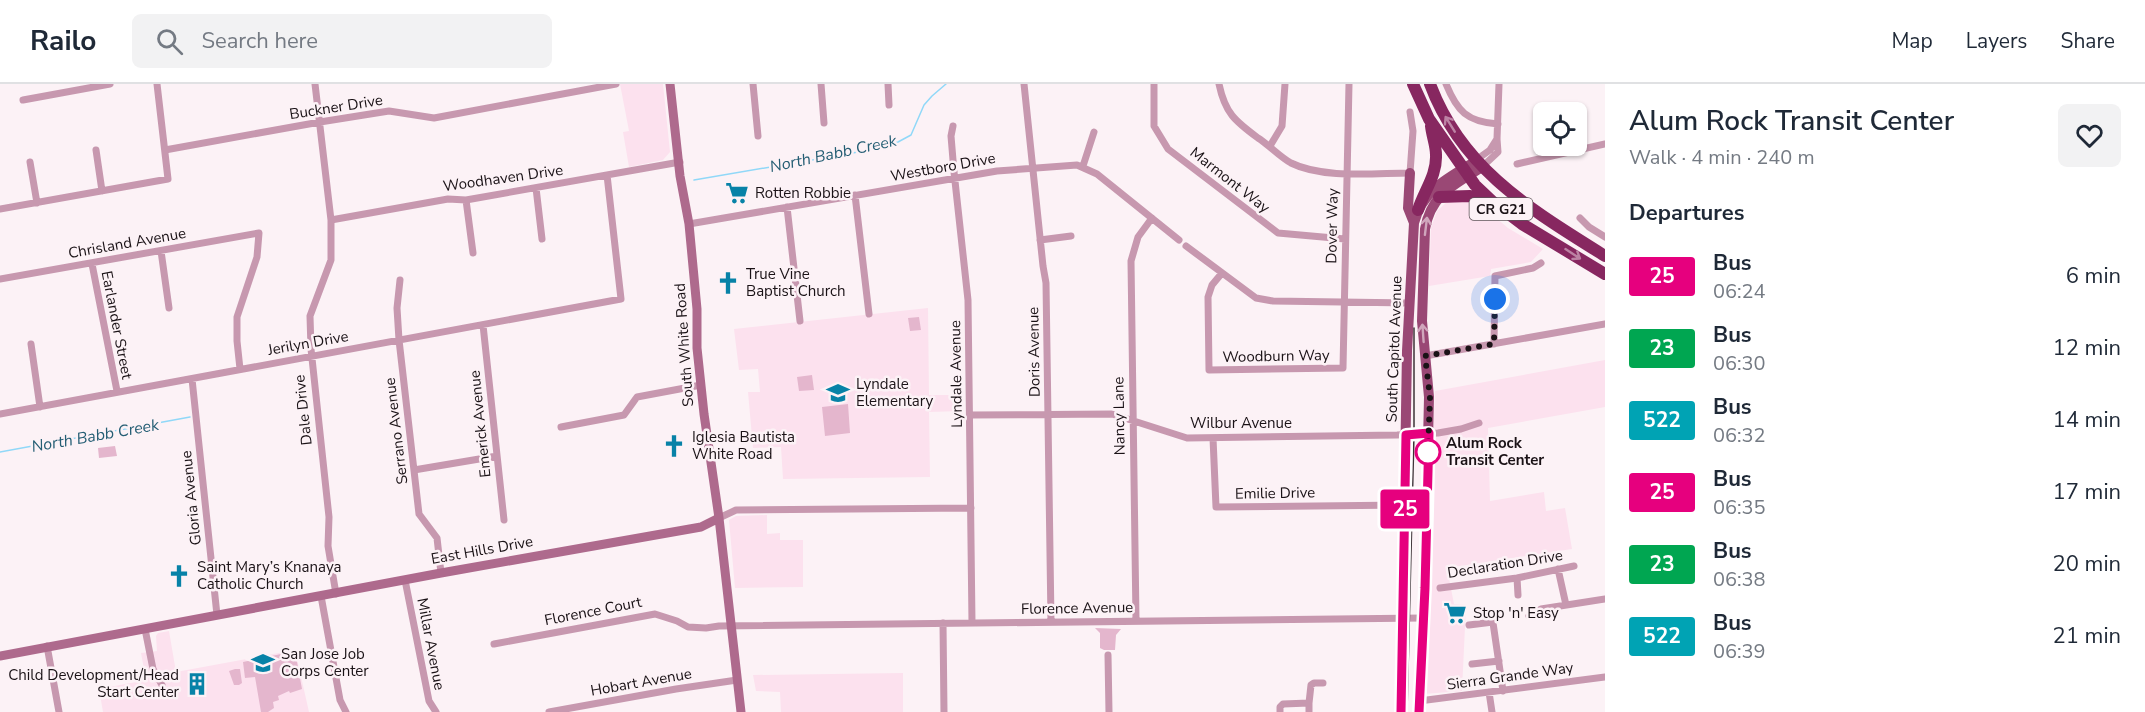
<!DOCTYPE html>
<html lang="en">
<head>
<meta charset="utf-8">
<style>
	:root { --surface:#fff; --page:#f2f2f3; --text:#1f2937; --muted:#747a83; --line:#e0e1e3 }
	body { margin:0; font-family:"Nunito Sans",sans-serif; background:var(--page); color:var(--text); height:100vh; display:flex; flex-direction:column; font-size:22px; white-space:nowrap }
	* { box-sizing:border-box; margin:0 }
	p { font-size:20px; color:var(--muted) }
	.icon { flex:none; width:33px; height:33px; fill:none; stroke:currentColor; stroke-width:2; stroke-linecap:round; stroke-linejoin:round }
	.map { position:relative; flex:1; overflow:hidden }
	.panel { display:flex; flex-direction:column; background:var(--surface); width:540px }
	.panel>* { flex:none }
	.badge { padding:0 12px; border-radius:4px; font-size:21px; line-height:39px }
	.controls { position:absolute; left:1533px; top:18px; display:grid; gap:12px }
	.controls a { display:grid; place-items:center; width:54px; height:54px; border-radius:9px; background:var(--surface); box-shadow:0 2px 4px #0004; font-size:30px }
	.you { position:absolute; width:30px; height:30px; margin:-15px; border:4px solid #fff; border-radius:50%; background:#1a73e8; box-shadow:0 0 0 9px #1a73e833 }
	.map>.badge { position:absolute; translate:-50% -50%; box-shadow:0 0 0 3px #fff }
	h2 { padding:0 24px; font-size:22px; line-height:54px }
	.round { display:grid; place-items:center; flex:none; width:63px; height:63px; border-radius:9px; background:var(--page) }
	.summary { display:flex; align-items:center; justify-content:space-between; height:102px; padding:0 24px }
	h1 { font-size:28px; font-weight:600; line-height:45px }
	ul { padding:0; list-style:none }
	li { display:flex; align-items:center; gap:18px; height:72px; padding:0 24px }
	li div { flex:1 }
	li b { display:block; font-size:22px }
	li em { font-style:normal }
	li .badge { min-width:66px; font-weight:700; text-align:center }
	header { display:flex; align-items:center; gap:36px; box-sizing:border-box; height:84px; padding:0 30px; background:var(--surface); border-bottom:2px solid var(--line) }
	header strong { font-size:28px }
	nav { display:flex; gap:33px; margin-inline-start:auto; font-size:21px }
	.search { width:420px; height:54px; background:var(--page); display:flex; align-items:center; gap:15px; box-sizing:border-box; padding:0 21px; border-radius:9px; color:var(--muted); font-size:22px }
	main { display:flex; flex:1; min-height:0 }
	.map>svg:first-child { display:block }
	.built { fill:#fce1ee }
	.green { fill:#e4b6cd }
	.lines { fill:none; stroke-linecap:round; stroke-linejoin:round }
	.stream { stroke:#90d8f8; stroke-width:1.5 }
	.street { stroke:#c798af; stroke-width:7 }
	.secondary { stroke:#ae6a8d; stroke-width:9 }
	.primary { stroke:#9a4875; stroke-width:10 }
	.highway { stroke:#872760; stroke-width:12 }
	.tram { stroke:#3c3337; stroke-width:1.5 }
	.oneway { stroke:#bc82a4 }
	.oneway2 { stroke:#d0a6bc }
	.line-casing { stroke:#fff; stroke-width:14 }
	.line { stroke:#e6007e; stroke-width:9 }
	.walk { stroke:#1a1216; stroke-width:6; stroke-dasharray:0 10.8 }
	.stop-dot { fill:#fff; stroke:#e6007e; stroke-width:3 }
	.labels { text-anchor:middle; stroke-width:5; stroke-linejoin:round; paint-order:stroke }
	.shield { fill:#fcf2f6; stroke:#5e5559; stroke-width:1.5 }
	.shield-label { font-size:14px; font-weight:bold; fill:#1a1216 }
	.street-label { font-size:15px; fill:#1a1216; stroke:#fcf2f6 }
	.poi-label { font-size:15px; fill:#1a1216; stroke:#fcf2f6; text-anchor:start }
	.stop-label { font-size:15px; font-weight:bold; fill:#1a1216; stroke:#fcf2f6; text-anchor:start }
	.water-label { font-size:16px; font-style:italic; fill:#255e74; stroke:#fcf2f6 }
</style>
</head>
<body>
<header>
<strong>Railo</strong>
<div class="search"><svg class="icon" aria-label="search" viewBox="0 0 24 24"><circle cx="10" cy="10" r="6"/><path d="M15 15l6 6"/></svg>Search here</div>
<nav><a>Map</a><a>Layers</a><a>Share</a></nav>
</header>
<main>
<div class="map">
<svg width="1605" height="628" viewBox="0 0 1605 628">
	<rect width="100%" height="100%" fill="#fcf2f6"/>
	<path class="built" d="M620,0H663L670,68L663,76L629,83L623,48L629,47Z
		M1448,117L1477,118L1508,144L1543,165L1531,178L1491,185L1490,192L1429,202L1431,144L1437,127Z
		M928,224L929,311H962V327L929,328L930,393L783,395L781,363L753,364L748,308H760L758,285L739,286L734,245Z
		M1605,276V323L1488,344L1490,417L1544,408L1546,427L1565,424L1572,465L1447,484L1454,520L1466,521L1462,607L1423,610L1435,307Z
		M767,431V450L780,449V456H803V503L735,504L729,436L736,432Z
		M169,547L176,588L295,566L309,628H103L99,605L146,596L141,569L157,567L156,552L158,549Z
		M903,589V628H781L780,608L756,607L753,591Z"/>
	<path class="green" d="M919,233L921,246L910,247L908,234Z
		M812,291L814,306L799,307L797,293Z
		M848,320L850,349L825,352L822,323Z
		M115,362L117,372L99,374L98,364Z
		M1095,544L1121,545L1116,551L1115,566H1104L1100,564V549Z
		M295,567L302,605L290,609L289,607L278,612L279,616L273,618L274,624L268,628H261L255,593L245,594L243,578Z
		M235,585H240L242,599L239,601H234L229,587Z"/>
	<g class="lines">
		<path class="stream" d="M694,96L853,69L898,58L911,51L924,21L932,12L946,0
			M0,368L190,333"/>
		<path class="street" d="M315,0L331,136V176L310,232L311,265L329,433L328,462L336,510
			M753,0L758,52
			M821,0L824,39
			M888,0L889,21
			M1024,0L1043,182L1046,199L1051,537
			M1154,0V42L1168,65L1278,149L1345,155
			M1219,0C1225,29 1235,37 1258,54C1269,61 1280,73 1291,79C1323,95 1375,89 1410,89L1413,47L1410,28
			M1446,0C1457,27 1467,38 1498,40
			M23,16L110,0
			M953,42L951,52L954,88L968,216L972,538
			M1270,62L1282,42L1285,0
			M96,66L102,107
			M165,66L320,38L389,27L434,34L616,0
			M1476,76L1490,66L1497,55
			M30,78L37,119
			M1517,80L1605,60
			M1083,82L1094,48
			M1482,83L1498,68L1497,55L1499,0
			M536,104L542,155
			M855,111L869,230
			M466,116L473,169
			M787,123L800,237
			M0,125L168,95L157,0
			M1580,134L1589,143L1605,153
			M331,136L448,115L466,116L680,78
			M689,140L997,87L1077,81L1097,90L1179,156
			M1040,156L1071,152
			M1186,162L1256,214L1273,217L1410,219
			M161,167L169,224
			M92,180L117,307
			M1222,189L1212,201L1208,213L1209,286L1343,284L1349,0
			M0,195L259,149L257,173L237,233V257L240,285
			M400,196L397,224L399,256L419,430L437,454L441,489
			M483,241L504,436
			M31,260L40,323
			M1494,260L1495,192L1533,184L1541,179
			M1425,272L1605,240
			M192,295L217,531
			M0,330L621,215L607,91
			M970,331L1112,330L1187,354L1397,351L1438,349L1461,345L1479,339
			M561,343L624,331L637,313L701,301
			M1213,354L1216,423L1405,421
			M414,386L497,372
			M719,434L736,426L971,424
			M1558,485L1566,521
			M1517,494L1518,511
			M405,496L429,617L436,628
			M1440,504L1517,494L1574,482
			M321,512L340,616L346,628
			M1492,532L1503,607
			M1529,532L1541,525L1605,515
			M1136,536L1131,177L1138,153L1152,134
			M943,539L944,628
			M1469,541L1493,538
			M145,545L153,585L162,601
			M494,560L655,530L677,537L688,543L706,544L719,542L1423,534
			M47,562L59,628
			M1108,571L1109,628
			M1472,580L1499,577
			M1489,608L1492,628
			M1419,617L1605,593
			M1309,619L1311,601L1314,599H1323
			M549,628L676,605L737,596
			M1280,628V623L1283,620L1309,619V628"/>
		<path class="secondary" d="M670,0L680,92L689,140L697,225V264L704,330L719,434L741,628
			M0,572L441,489L701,443L719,434"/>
		<path class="primary" d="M1410,89L1408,124L1414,139
			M1401,628L1407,267L1414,139C1423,105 1448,94 1476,77
			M1419,628L1425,494L1429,313L1422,237L1425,145C1431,110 1454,101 1482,83"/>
		<path class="highway" d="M1413,0L1429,35L1475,101L1493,118L1522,140L1605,190
			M1430,0C1462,86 1532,126 1605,172
			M1439,113L1470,112L1491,118
			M1418,126C1424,107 1437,91 1436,71C1436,61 1432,52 1431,42"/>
		<path class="tram" d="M1407,628L1414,350V244"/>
	</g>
	<defs><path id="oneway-shaft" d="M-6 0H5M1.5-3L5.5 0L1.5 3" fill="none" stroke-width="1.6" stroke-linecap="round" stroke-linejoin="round" transform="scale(1.5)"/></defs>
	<g class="oneway">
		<use href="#oneway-shaft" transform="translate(1450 40) rotate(-122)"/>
		<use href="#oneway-shaft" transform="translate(1573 170) rotate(33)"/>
	</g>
	<g class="oneway2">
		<use href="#oneway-shaft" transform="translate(1426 142) rotate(-83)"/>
		<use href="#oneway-shaft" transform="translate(1423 249) rotate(-94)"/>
	</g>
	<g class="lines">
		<g class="line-casing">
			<path id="line" d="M1401,628L1406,351L1429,349L1425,504L1419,628"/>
		</g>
		<use href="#line" class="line"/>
		<path class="walk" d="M1428,368L1430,313L1425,272L1494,260L1495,215"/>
	</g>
	<defs>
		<g id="supermarket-bare" transform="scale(1.8)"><path d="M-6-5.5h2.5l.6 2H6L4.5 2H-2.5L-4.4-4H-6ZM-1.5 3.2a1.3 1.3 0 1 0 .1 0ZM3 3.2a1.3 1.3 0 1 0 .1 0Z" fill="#0782a7" stroke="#fcf2f6" stroke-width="2.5" paint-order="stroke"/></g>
		<g id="church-bare" transform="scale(1.8)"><path d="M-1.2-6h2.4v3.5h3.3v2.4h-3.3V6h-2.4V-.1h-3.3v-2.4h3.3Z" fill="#0782a7" stroke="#fcf2f6" stroke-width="2.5" paint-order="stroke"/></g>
		<g id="school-bare" transform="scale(1.8)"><path d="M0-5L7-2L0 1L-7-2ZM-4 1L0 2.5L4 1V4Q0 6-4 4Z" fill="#0782a7" stroke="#fcf2f6" stroke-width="2.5" paint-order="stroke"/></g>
		<g id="building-bare" transform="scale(1.8)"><path d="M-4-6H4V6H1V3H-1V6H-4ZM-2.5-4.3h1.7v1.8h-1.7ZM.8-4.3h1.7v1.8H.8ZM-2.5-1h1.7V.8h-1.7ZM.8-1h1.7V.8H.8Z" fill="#0782a7" stroke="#fcf2f6" stroke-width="2.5" paint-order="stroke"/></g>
	</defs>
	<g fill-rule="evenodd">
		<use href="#supermarket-bare" x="737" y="109"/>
		<use href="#church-bare" x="728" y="199"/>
		<use href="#school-bare" x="838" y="309"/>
		<use href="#church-bare" x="674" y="362"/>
		<use href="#church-bare" x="179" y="492"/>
		<use href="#supermarket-bare" x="1455" y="529"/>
		<use href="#school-bare" x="263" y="579"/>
		<use href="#building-bare" x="197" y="600"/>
	</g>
	<circle class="stop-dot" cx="1428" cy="368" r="12"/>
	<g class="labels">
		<rect class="shield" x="1469.5" y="114" width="63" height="22" rx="4.5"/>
		<g class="shield-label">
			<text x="1501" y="130">CR G21</text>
		</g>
		<g class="street-label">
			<text transform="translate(336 23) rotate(-9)" y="5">Buckner Drive</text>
			<text transform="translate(943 83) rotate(-10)" y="5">Westboro Drive</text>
			<text transform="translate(503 94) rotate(-8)" y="5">Woodhaven Drive</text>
			<text transform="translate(1230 96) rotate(38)" y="5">Marmont Way</text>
			<text transform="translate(1332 142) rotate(-89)" y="5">Dover Way</text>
			<text transform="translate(127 159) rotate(-10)" y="5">Chrisland Avenue</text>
			<text transform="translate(117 241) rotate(79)" y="5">Earlander Street</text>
			<text transform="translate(308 259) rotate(-10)" y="5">Jerilyn Drive</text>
			<text transform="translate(684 261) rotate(-94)" y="5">South White Road</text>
			<text transform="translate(1394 265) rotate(-88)" y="5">South Capitol Avenue</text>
			<text transform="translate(1034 268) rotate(-91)" y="5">Doris Avenue</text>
			<text transform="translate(1276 272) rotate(-1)" y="5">Woodburn Way</text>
			<text transform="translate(956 290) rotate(-91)" y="5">Lyndale Avenue</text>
			<text transform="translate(303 326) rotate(-96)" y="5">Dale Drive</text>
			<text transform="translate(1119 332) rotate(-91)" y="5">Nancy Lane</text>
			<text x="1241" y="344">Wilbur Avenue</text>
			<text transform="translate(480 340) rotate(-96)" y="5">Emerick Avenue</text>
			<text transform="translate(396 347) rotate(-97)" y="5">Serrano Avenue</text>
			<text transform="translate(1275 409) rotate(-1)" y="5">Emilie Drive</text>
			<text transform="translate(191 414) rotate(-96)" y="5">Gloria Avenue</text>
			<text transform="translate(482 466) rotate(-10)" y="5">East Hills Drive</text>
			<text transform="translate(1505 480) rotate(-9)" y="5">Declaration Drive</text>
			<text transform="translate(1077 524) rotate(-1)" y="5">Florence Avenue</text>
			<text transform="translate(593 527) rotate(-11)" y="5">Florence Court</text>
			<text transform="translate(431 560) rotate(79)" y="5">Millar Avenue</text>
			<text transform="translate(1510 592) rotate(-8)" y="5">Sierra Grande Way</text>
			<text transform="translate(641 598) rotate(-10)" y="5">Hobart Avenue</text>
		</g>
		<g class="poi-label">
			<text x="755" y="114">Rotten Robbie</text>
			<text x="746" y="195">True Vine<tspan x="746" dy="17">Baptist Church</tspan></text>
			<text x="856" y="305">Lyndale<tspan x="856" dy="17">Elementary</tspan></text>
			<text x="692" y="358">Iglesia Bautista<tspan x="692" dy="17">White Road</tspan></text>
			<text x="197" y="488">Saint Mary’s Knanaya<tspan x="197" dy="17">Catholic Church</tspan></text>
			<text x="1473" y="534">Stop 'n' Easy</text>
			<text x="281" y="575">San Jose Job<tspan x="281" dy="17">Corps Center</tspan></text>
			<text x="179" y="596" text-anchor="end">Child Development/Head<tspan x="179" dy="17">Start Center</tspan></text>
		</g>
		<g class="stop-label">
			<text x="1446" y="364">Alum Rock<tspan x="1446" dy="17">Transit Center</tspan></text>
		</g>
		<g class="water-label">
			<text transform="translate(833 69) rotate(-12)" y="6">North Babb Creek</text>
			<text transform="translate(95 351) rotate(-10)" y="6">North Babb Creek</text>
		</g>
	</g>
</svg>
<div class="controls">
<a><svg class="icon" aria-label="locate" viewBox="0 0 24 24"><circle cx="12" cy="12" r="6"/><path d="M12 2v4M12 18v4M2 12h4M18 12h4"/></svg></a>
</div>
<div class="you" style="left:1495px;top:215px"></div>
<b class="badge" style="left:1405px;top:425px;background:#e6007e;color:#fff">25</b>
</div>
<section class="panel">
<div class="summary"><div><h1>Alum Rock Transit Center</h1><p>Walk · 4 min · 240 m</p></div><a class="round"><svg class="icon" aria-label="heart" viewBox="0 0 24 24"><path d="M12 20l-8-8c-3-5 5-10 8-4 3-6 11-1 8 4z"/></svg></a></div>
<h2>Departures</h2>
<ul>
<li><span class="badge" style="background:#e6007e;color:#fff">25</span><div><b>Bus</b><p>06:24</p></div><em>6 min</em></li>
<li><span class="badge" style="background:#00a651;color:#fff">23</span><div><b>Bus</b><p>06:30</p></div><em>12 min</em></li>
<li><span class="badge" style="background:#00a3b4;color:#fff">522</span><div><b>Bus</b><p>06:32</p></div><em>14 min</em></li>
<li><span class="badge" style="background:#e6007e;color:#fff">25</span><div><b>Bus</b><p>06:35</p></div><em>17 min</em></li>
<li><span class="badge" style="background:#00a651;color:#fff">23</span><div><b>Bus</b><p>06:38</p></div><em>20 min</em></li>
<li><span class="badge" style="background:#00a3b4;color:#fff">522</span><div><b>Bus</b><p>06:39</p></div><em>21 min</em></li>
</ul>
</section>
</main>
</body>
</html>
